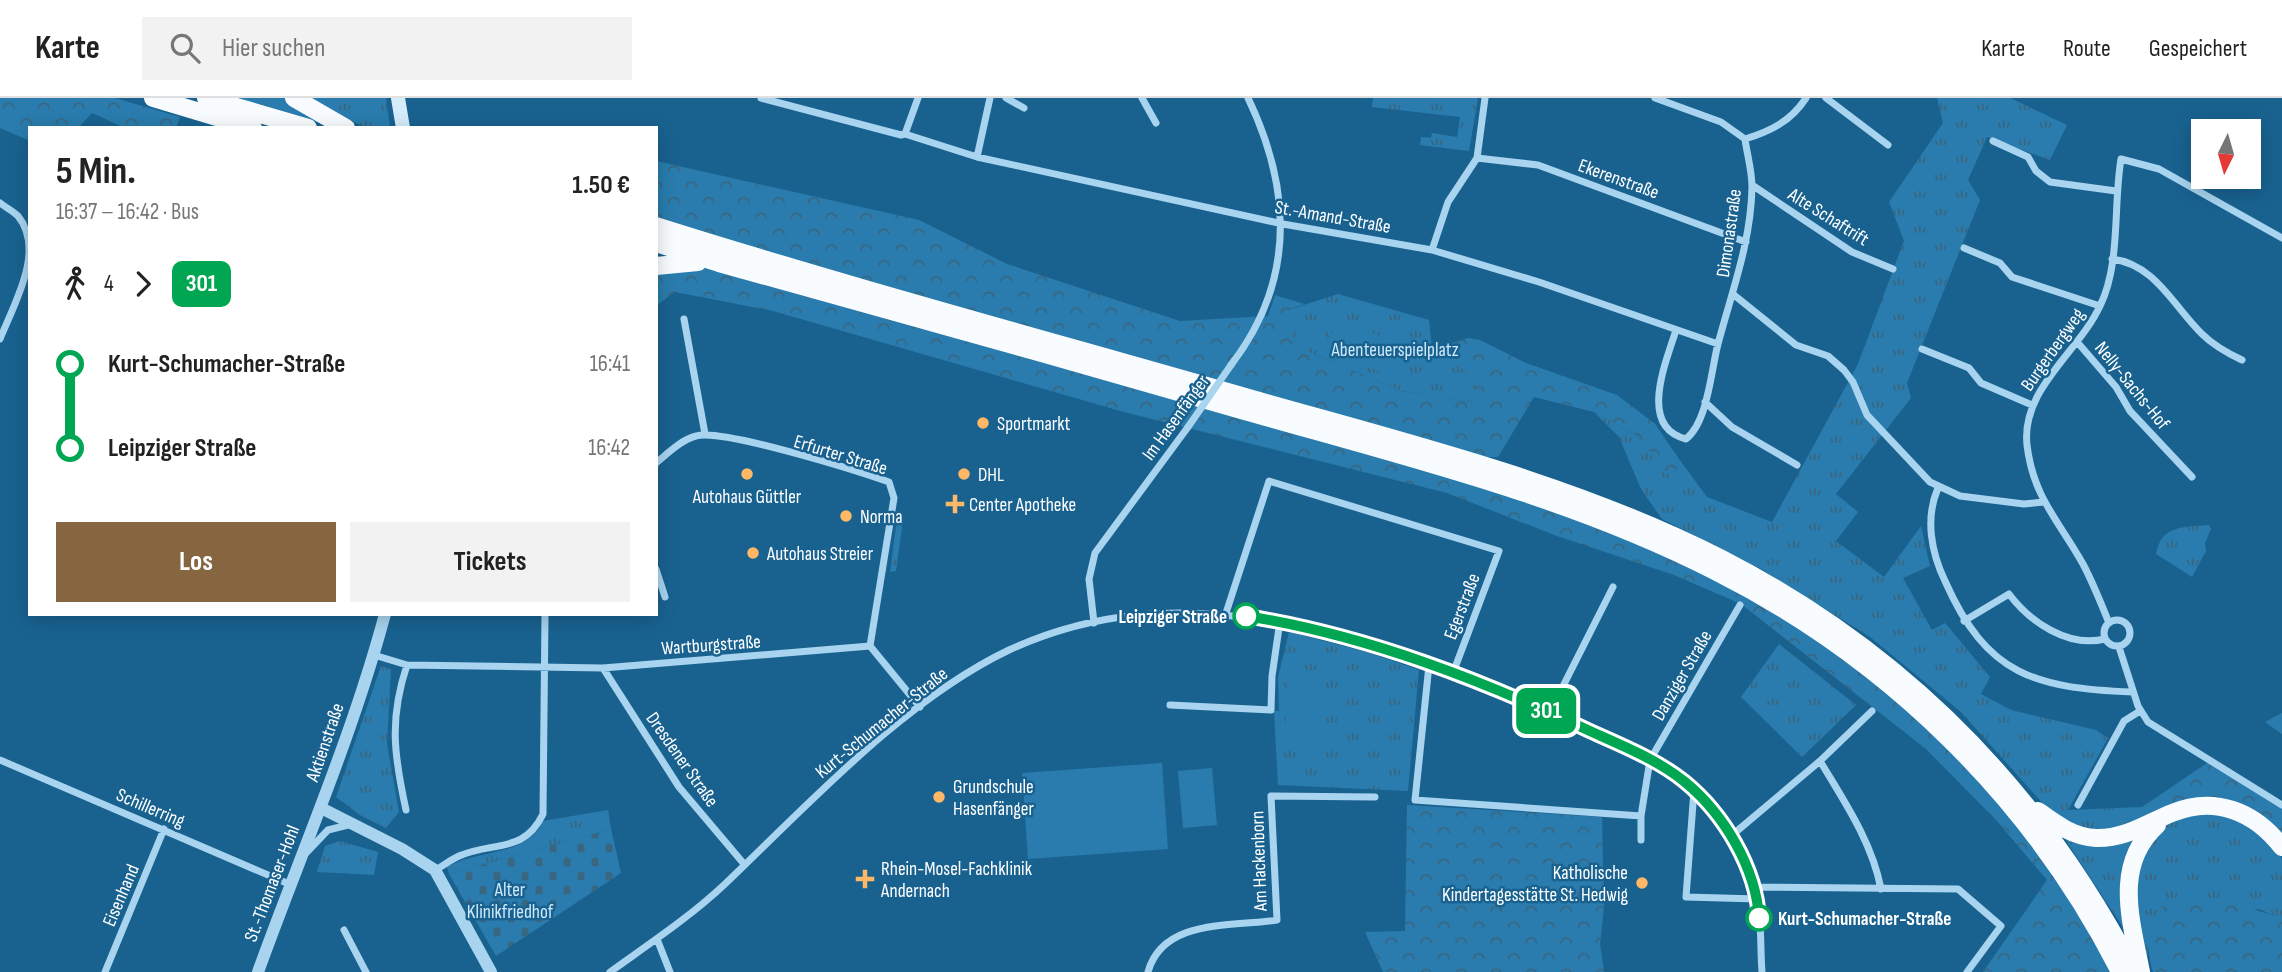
<!DOCTYPE html>
<html lang="de">
<head>
<meta charset="utf-8">
<style>
	:root { --surface:#fff; --page:#f2f2f2; --text:#222; --muted:#767676; --line:#e0e0e0; --accent:#856641 }
	body { margin:0; font-family:"Sofia Sans Condensed",sans-serif; background:var(--page); color:var(--text); height:100vh; display:flex; flex-direction:column; font-size:26px; white-space:nowrap }
	* { box-sizing:border-box; margin:0 }
	p { font-size:23px; color:var(--muted) }
	.icon { flex:none; width:38px; height:38px; fill:none; stroke:currentColor; stroke-width:2; stroke-linecap:round; stroke-linejoin:round }
	.map { position:relative; flex:1; overflow:hidden }
	.sheet { position:absolute; left:28px; top:28px; width:630px; height:490px; display:flex; flex-direction:column; background:var(--surface); border-radius:0px; box-shadow:0 4px 18px #0003 }
	.sheet>* { flex:none }
	.badge { padding:0 14px; border-radius:10px; font-size:24px; line-height:46px }
	.needle { width:46px; rotate:185deg }
	.fabs { position:absolute; left:2191px; top:21px; display:grid; gap:14px }
	.fabs a { display:grid; place-items:center; width:70px; height:70px; border-radius:0px; background:var(--surface); box-shadow:0 4px 18px #0003; font-size:35px }
	.map>.badge { position:absolute; translate:-50% -50%; box-shadow:0 0 0 4px #fff }
	.legs { display:flex; align-items:center; gap:10px; height:77px; padding:0 28px; font-size:23px }
	.legs p { margin-inline-start:auto }
	.head { display:flex; align-items:center; justify-content:space-between; height:119px; padding:0 28px }
	h1 { font-size:38px; font-weight:700; line-height:52px }
	.action { display:flex; gap:14px; margin-top:auto; padding:14px 28px }
	.action a { flex:1; height:80px; border-radius:0px; background:var(--accent); color:#fff; font-size:28px; font-weight:700; line-height:80px; text-align:center }
	.action a+a { background:var(--page); color:var(--text) }
	ul { padding:0 28px; list-style:none }
	li { display:flex; align-items:center; gap:24px; height:84px; font-size:26px }
	li i { display:grid; place-items:center; width:10px; height:100%; margin:0 9px; background:currentColor }
	li i::after { content:''; width:18px; height:18px; margin:-9px; border:5px solid; border-radius:50%; background:var(--surface) }
	li p { margin-inline-start:auto }
	li:first-child i { background:linear-gradient(#0000 50%,currentColor 0) }
	li:last-child i { background:linear-gradient(currentColor 50%,#0000 0) }
	header { display:flex; align-items:center; gap:42px; box-sizing:border-box; height:98px; padding:0 35px; background:var(--surface); border-bottom:2px solid var(--line) }
	header strong { font-size:33px }
	nav { display:flex; gap:38px; margin-inline-start:auto; font-size:24px }
	.search { width:490px; height:63px; background:var(--page); display:flex; align-items:center; gap:18px; box-sizing:border-box; padding:0 24px; border-radius:0px; color:var(--muted); font-size:26px }
	.map>svg:first-child { display:block }
	.grass { fill:url(#grass-tufts) }
	.forest { fill:url(#forest-crowns) }
	.cemetery { fill:url(#cemetery-stones) }
	.pitch { fill:#297cad }
	.lines { fill:none; stroke-linecap:round; stroke-linejoin:round }
	.minor { stroke:#a8d4ef; stroke-width:7 }
	.tertiary { stroke:#a8d4ef; stroke-width:12 }
	.secondary { stroke:#d5ecfb; stroke-width:14 }
	.trunk { stroke:#f8fcff; stroke-width:18 }
	.minor-bridge { stroke:#a8d4ef; stroke-width:7 }
	.line-1-casing { stroke:#fff; stroke-width:16 }
	.line-1 { stroke:#00a651; stroke-width:10 }
	.poi-dot { fill:#ffb866; stroke:#196290; stroke-width:2.5 }
	.stop-1-dot { fill:#fff; stroke:#00a651; stroke-width:3.5 }
	.labels { text-anchor:middle; stroke-width:5; stroke-linejoin:round; paint-order:stroke }
	.street-label { font-size:19px; fill:#fff; stroke:#196290 }
	.park-label { font-size:19px; fill:#ceeafb; stroke:#196290 }
	.poi-label { font-size:19px; fill:#fff; stroke:#196290; text-anchor:start }
	.stop-label { font-size:19px; font-weight:bold; fill:#fff; stroke:#196290; text-anchor:end }
</style>
</head>
<body>
<header>
<strong>Karte</strong>
<div class="search"><svg class="icon" aria-label="search" viewBox="0 0 24 24"><circle cx="10" cy="10" r="6"/><path d="M15 15l6 6"/></svg>Hier suchen</div>
<nav><a>Karte</a><a>Route</a><a>Gespeichert</a></nav>
</header>
<div class="map">
<svg width="2282" height="874" viewBox="0 0 2282 874">
	<defs>
		<pattern id="grass-tufts" width="24" height="20" patternUnits="userSpaceOnUse" patternTransform="scale(1.75)"><rect width="24" height="20" fill="#297cad"/><path d="M3 7l-1-3M5 7V3M7 7l1-3M15 17l-1-3M17 17v-4M19 17l1-3" fill="none" stroke="#396681"/></pattern>
		<pattern id="forest-crowns" width="20" height="18" patternUnits="userSpaceOnUse" patternTransform="scale(1.75)"><rect width="20" height="18" fill="#297cad"/><path d="M2 6a3 3 0 1 1 6 0M12 15a3 3 0 1 1 6 0" fill="none" stroke="#396681"/></pattern>
		<pattern id="cemetery-stones" width="16" height="16" patternUnits="userSpaceOnUse" patternTransform="scale(1.75)"><rect width="16" height="16" fill="#297cad"/><path d="M2 7V4a2 2 0 0 1 4 0v3zM10 15v-3a2 2 0 0 1 4 0v3z" fill="#396681"/></pattern>
	</defs>
	<rect width="100%" height="100%" fill="#196290"/>
	<path class="grass" d="M231,0H288L329,28Z
		M302,0H386L390,30H367Z
		M1373,0H1478L1469,53L1420,47L1421,39L1431,40L1432,35L1457,39L1460,19L1372,9Z
		M1937,0H2010L2067,27L2050,62L1987,39L1968,82L1980,102L1907,285L1911,300L1836,396L1858,414L1836,443L1884,479L1921,428L1930,468L1903,480L1932,532L1945,525L1990,579L1981,596L2011,612L2096,632L2108,640L2068,712L2142,709L2147,721L2105,735L2071,729L2047,710L1960,613L1870,539L1763,472L1662,421L1641,391L1619,339L1594,314L1636,337L1673,381L1679,361L1707,399L1772,424L1858,266L1904,143L1889,104L1943,25Z
		M1338,196L1429,222L1432,251L1446,247L1477,290L1471,304L1401,293L1312,255L1294,243L1282,214Z
		M897,421L903,422L896,473L890,474Z
		M2209,427L2211,431L2205,445L2206,453L2192,479L2156,456C2161,427 2184,429 2209,427Z
		M1289,534L1367,554L1419,572L1408,693L1278,687L1274,613H1279L1278,579Z
		M1779,546L1856,607L1802,659L1741,599Z
		M381,568L391,571L387,646L399,714L386,730L360,717L336,699Z
		M2282,615V636L2265,624Z
		M608,712L611,731L449,776L447,769C478,751 527,759 543,723Z
		M2209,713C2232,721 2278,734 2282,763C2282,781 2282,800 2282,818L2278,820L2259,811L2154,820L2147,859L2132,789L2145,747L2165,726L2189,715Z
		M2061,735L2139,740L2130,840Z
		M340,743L378,754L374,777L317,774L325,748Z"/>
	<path class="forest" d="M0,0H115L180,19L176,30H125L92,15L78,30H30V43L0,30Z
		M656,63L919,122L1007,166L1180,223L1268,218L1275,197L1304,206L1282,214L1295,243L1312,255L1401,293L1471,304L1476,290L1446,247L1468,240L1480,242L1526,265L1617,297L1655,326L1679,361L1673,382L1636,337L1594,314L1534,299L1498,359H1473L656,121Z
		M679,167L705,170L921,231L962,238L1451,378L1548,410L1639,445L1709,477L1829,548L1892,597L1985,685L2066,792L2110,874H1983L2047,782L1997,723L1926,651L1741,506L1674,477L1557,438L1447,395L1124,314L773,213L675,194L656,208V172Z
		M2213,661L2282,703V740L2245,709L2147,721L2142,709Z
		M1407,707L1602,719L1604,809L1600,846L1604,874H1383L1365,834L1405,833Z
		M2183,799L2221,801L2278,819L2282,818V874H2153C2146,856 2147,823 2162,808C2167,804 2177,802 2183,799Z"/>
	<path class="cemetery" d="M611,731L621,775L496,858L449,776Z"/>
	<path class="pitch" d="M1337,221L1413,251L1401,282L1325,251Z
		M1287,583L1326,585L1323,646L1285,645Z
		M1162,665L1168,751L1028,761L1022,675Z
		M1212,670L1217,727L1183,730L1178,673Z"/>
	<g class="lines">
		<path class="minor" d="M761,0L901,37L905,36L977,59L1283,126L1432,152L1539,184L1718,246
			M1006,0L1024,10
			M1142,0L1156,25
			M1655,0L1721,24L1745,41C1747,56 1752,73 1752,89C1751,144 1732,193 1718,246C1711,272 1708,324 1686,341C1637,329 1667,262 1676,232
			M1826,0L1888,47
			M905,36L918,0
			M1745,41C1771,33 1791,23 1806,0
			M1993,43L2028,59L2036,73L2050,84L2116,93
			M977,59L990,0
			M1477,60L1538,67L1746,144
			M1752,87L1852,154L1893,171
			M0,105C5,109 13,113 18,118C46,152 14,206 0,241
			M1964,150L2000,165L2012,179L2100,208
			M1432,152L1448,104L1477,60L1485,0
			M2112,161C2155,166 2174,209 2202,236C2214,248 2227,255 2242,262
			M1734,197L1796,247L1828,258L1844,272L1853,284L1867,317L1930,384L1960,398L2024,406L2043,404
			M684,221L705,336
			M2078,245L2116,289L2130,313L2192,379
			M1922,251L1969,270L1981,285L2032,307
			M1231,267C1295,184 1292,92 1248,0
			M1705,304L1732,329L1797,367
			M656,365C668,355 681,342 696,338C721,330 858,373 889,384L894,400L870,548
			M1938,390C1925,420 1931,454 1945,483C1987,578 2035,590 2133,594
			M656,471L665,499
			M1226,515L1269,383L1499,453L1453,575
			M2104 535a13 13 0 1 1 26 0a13 13 0 1 1-26 0Z
			M1964,523L2009,496C2030,524 2068,550 2105,541
			M1094,525L1089,481L1095,455L1188,329
			M2109,525C2101,505 2093,485 2083,466C2059,423 2033,399 2027,347C2021,291 2078,255 2100,208C2121,165 2113,108 2121,61L2159,71L2282,140
			M870,548L920,609
			M2119,549L2138,608L2148,624L2282,707
			M374,557L407,567L603,570L870,548
			M1429,567L1415,702L1641,718L1650,662L1740,507
			M603,570L679,689L744,766
			M1170,607L1271,612L1272,578L1280,523
			M1550,614L1613,489
			M0,662L289,786
			M1820,663L1872,613
			M1694,692L1686,799L1757,801
			M2078,707L2124,623L2140,613
			M406,712C394,657 389,621 407,567
			M1641,718V742
			M1731,738L1820,663C1844,703 1872,744 1881,791
			M307,754L328,732L352,726
			M435,772C443,768 450,762 459,758C493,743 524,756 543,716L545,516
			M1755,789L1958,791L2001,828L1967,874
			M344,832L366,874
			M657,841L670,874
			M105,874L164,731
			M610,874C649,846 690,819 725,786C809,706 904,602 1009,552C1182,472 1354,537 1519,602C1575,624 1662,658 1703,701C1726,725 1749,762 1756,795C1762,820 1760,848 1762,874
			M1148,874C1163,820 1232,829 1277,822L1271,698L1375,699"/>
		<path class="tertiary" d="M321,710L402,751L435,772L491,874
			M258,874C301,755 352,639 385,516"/>
		<path class="secondary" d="M398,0L403,30"/>
		<path class="trunk" d="M153,0L253,30
			M206,0L308,30
			M294,0L346,30
			M656,128C856,191 1058,245 1259,303C1415,347 1577,387 1722,461C1905,555 2040,693 2134,874
			M656,145L719,165C894,213 1070,263 1245,313C1403,358 1568,398 1715,473C1888,560 2033,701 2120,874
			M656,168L698,164
			M2038,713C2056,726 2073,739 2096,740C2125,741 2147,725 2172,715C2215,697 2255,714 2282,749
			M2141,874C2131,822 2113,767 2157,727"/>
		<path class="minor-bridge" d="M1188,329L1231,267"/>
	</g>
	<g class="lines">
		<g class="line-1-casing">
			<path id="line-1" d="M1246,518C1366,537 1482,582 1592,634C1623,648 1658,662 1685,684C1724,716 1756,770 1759,820"/>
		</g>
		<use href="#line-1" class="line-1"/>
	</g>
	<g class="poi-dot">
		<circle cx="983" cy="325" r="7"/>
		<circle cx="747" cy="376" r="7"/>
		<circle cx="964" cy="376" r="7"/>
		<path d="M951.5 395.5h7v7h7v7h-7v7h-7v-7h-7v-7h7z"/>
		<circle cx="846" cy="418" r="7"/>
		<circle cx="753" cy="455" r="7"/>
		<circle cx="939" cy="699" r="7"/>
		<path d="M861.5 770.5h7v7h7v7h-7v7h-7v-7h-7v-7h7z"/>
		<circle cx="1642" cy="785" r="7"/>
	</g>
	<g class="stop-1-dot">
		<circle cx="1246" cy="518" r="12"/>
		<circle cx="1759" cy="820" r="12"/>
	</g>
	<g class="labels">
		<g class="street-label">
			<text transform="translate(1619 80) rotate(20)" y="7">Ekerenstraße</text>
			<text transform="translate(1333 118) rotate(10)" y="7">St.-Amand-Straße</text>
			<text transform="translate(1829 118) rotate(32)" y="7">Alte Schaftrift</text>
			<text transform="translate(1728 135) rotate(-82)" y="7">Dimonastraße</text>
			<text transform="translate(2052 251) rotate(-55)" y="7">Burgerbergweg</text>
			<text transform="translate(2133 287) rotate(51)" y="7">Nelly-Sachs-Hof</text>
			<text transform="translate(1175 319) rotate(-54)" y="7">Im Hasenfänger</text>
			<text transform="translate(841 356) rotate(17)" y="7">Erfurter Straße</text>
			<text transform="translate(1461 508) rotate(-69)" y="7">Egerstraße</text>
			<text transform="translate(711 546) rotate(-4)" y="7">Wartburgstraße</text>
			<text transform="translate(1681 577) rotate(-60)" y="7">Danziger Straße</text>
			<text transform="translate(881 624) rotate(-39)" y="7">Kurt-Schumacher-Straße</text>
			<text transform="translate(324 644) rotate(-71)" y="7">Aktienstraße</text>
			<text transform="translate(683 661) rotate(55)" y="7">Dresdener Straße</text>
			<text transform="translate(151 709) rotate(23)" y="7">Schillerring</text>
			<text transform="translate(1258 763) rotate(-92)" y="7">Am Hackenborn</text>
			<text transform="translate(271 785) rotate(-69)" y="7">St.-Thomaser-Hohl</text>
			<text transform="translate(120 797) rotate(-67)" y="7">Eisenhand</text>
		</g>
		<g class="park-label">
			<text x="1395" y="258">Abenteuerspielplatz</text>
			<text x="510" y="798">Alter<tspan x="510" dy="22">Klinikfriedhof</tspan></text>
		</g>
		<g class="poi-label">
			<text x="997" y="332">Sportmarkt</text>
			<text x="978" y="383">DHL</text>
			<text x="747" y="405" text-anchor="middle">Autohaus Güttler</text>
			<text x="969" y="413">Center Apotheke</text>
			<text x="860" y="425">Norma</text>
			<text x="767" y="462">Autohaus Streier</text>
			<text x="953" y="695">Grundschule<tspan x="953" dy="22">Hasenfänger</tspan></text>
			<text x="881" y="777">Rhein-Mosel-Fachklinik<tspan x="881" dy="22">Andernach</tspan></text>
			<text x="1628" y="781" text-anchor="end">Katholische<tspan x="1628" dy="22">Kindertagesstätte St. Hedwig</tspan></text>
		</g>
		<g class="stop-label">
			<text x="1227" y="525">Leipziger Straße</text>
			<text x="1778" y="827" text-anchor="start">Kurt-Schumacher-Straße</text>
		</g>
	</g>
</svg>
<div class="fabs">
<a><svg class="needle" viewBox="-14 -14 28 28"><path d="M0-13l5 13h-10z" fill="#e53935"/><path d="M0 13l5-13h-10z" fill="#767676"/></svg></a>
</div>
<b class="badge" style="left:1546px;top:613px;background:#00a651;color:#fff">301</b>
<section class="sheet">
<div class="head"><div><h1>5 Min.</h1><p>16:37 – 16:42 · Bus</p></div><b>1.50 €</b></div>
<div class="legs"><svg class="icon" aria-label="walk" viewBox="0 0 24 24"><circle cx="13" cy="4" r="2"/><path d="M13 8l-2 6 4 7M11 14l-3 7M7 12l3-4h3l4 4"/></svg>4<svg class="icon" aria-label="forward" viewBox="0 0 24 24"><path d="M9 5l7 7-7 7"/></svg><b class="badge" style="background:#00a651;color:#fff">301</b></div>
<ul>
<li><i style="color:#00a651"></i><b>Kurt-Schumacher-Straße</b><p>16:41</p></li>
<li><i style="color:#00a651"></i><b>Leipziger Straße</b><p>16:42</p></li>
</ul>
<div class="action"><a>Los</a><a>Tickets</a></div>
</section>
</div>
</body>
</html>
